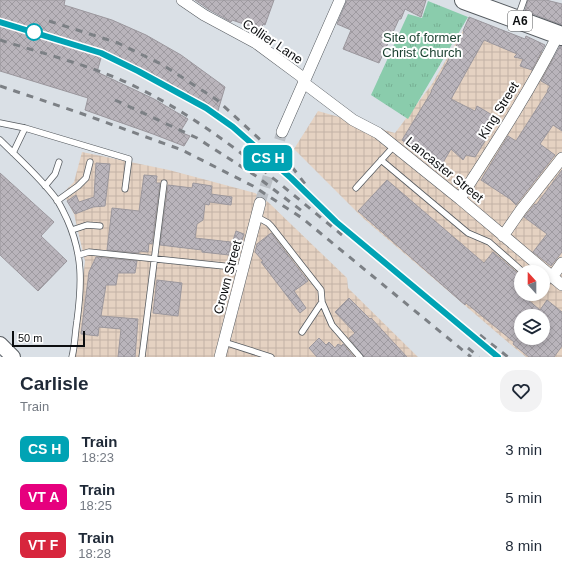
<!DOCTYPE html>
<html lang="en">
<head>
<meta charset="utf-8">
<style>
	:root { --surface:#fff; --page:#f2f2f3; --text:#1f2937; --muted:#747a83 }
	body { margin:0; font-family:Helvetica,sans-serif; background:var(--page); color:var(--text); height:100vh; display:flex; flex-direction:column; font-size:15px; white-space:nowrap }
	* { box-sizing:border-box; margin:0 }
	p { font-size:13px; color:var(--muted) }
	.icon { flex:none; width:22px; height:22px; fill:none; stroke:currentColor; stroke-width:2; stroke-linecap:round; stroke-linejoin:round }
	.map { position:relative; height:357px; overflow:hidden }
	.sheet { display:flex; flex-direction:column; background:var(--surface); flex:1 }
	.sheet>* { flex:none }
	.badge { padding:0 8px; border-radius:6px; font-size:14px; line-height:26px }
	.needle { width:26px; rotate:339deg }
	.fabs { position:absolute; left:514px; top:265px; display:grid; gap:8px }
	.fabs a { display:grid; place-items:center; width:36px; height:36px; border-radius:50%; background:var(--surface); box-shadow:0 2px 6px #0003; font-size:20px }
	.scale { position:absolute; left:12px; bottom:10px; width:73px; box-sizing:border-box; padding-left:4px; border:2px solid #0c0e10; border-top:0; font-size:11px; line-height:14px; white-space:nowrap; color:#0c0e10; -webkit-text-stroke:3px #fff; paint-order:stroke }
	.map>.badge { position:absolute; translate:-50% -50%; box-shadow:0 0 0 2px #fff }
	.round { display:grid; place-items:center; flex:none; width:42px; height:42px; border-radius:16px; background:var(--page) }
	.headline { display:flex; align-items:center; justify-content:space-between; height:68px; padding:0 20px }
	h1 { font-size:19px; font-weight:700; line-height:30px }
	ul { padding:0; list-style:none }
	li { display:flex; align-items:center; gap:12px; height:48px; padding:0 20px }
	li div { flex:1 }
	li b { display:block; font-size:15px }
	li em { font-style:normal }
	li .badge { min-width:44px; font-weight:700; text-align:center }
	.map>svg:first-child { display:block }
	.industrial { fill:url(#industrial-grid); fill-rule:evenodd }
	.grass { fill:url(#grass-tufts) }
	.building { fill:url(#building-cross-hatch); stroke:#9b979d; fill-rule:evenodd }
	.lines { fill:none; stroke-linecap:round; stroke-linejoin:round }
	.minor-tunnel { stroke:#bbc0c6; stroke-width:11; stroke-dasharray:11 5.5; stroke-linecap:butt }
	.service-casing { stroke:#565b60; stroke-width:7 }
	.minor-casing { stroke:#565b60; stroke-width:12 }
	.tertiary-casing { stroke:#565b60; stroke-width:16 }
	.primary-casing { stroke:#565b60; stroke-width:20 }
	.service { stroke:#fff; stroke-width:5.5 }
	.minor { stroke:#fff; stroke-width:11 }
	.tertiary { stroke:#fff; stroke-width:14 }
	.primary { stroke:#fff; stroke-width:18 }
	.rail { stroke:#7c8085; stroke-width:3; stroke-dasharray:7 7; stroke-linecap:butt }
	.line-casing { stroke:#fff; stroke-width:9 }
	.line { stroke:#00a3b4; stroke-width:6 }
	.stop-dot { fill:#fff; stroke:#00a3b4; stroke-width:2 }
	.labels { text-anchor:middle; stroke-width:4; stroke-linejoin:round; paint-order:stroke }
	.shield { fill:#fff; stroke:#555658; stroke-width:1 }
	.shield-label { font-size:12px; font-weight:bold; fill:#0c0e10 }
	.park-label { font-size:13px; fill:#193f2e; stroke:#fff }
	.street-label { font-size:13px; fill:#0c0e10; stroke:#fff }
</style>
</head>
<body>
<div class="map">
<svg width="562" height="357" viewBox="0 0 562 357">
	<defs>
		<pattern id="industrial-grid" width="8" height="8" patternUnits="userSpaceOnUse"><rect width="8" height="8" fill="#e5d2c2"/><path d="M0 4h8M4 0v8" fill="none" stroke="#c3b3a6"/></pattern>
		<pattern id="grass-tufts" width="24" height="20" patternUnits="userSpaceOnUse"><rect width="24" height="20" fill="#8accac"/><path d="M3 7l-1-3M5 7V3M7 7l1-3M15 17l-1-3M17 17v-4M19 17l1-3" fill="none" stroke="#76ae93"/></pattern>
		<pattern id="building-cross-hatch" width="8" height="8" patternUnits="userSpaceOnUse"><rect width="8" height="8" fill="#b9b4bb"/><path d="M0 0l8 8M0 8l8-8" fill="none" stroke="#9e9aa0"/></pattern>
	</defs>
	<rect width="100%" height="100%" fill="#dae0e6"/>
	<path class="industrial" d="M468,22L540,51L562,62V357H526L510,344L363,218L294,149L318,111L395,133L432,84ZM521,272H543V294H521ZM521,316H543V338H521Z
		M82,152L169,170L255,193L268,202L347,278L348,288L418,357H74L85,261L74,214L63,193L74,182Z"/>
	<path class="grass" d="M428,1L468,17L408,119L371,95L408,14L422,18Z"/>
	<path class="building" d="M0,0H65L64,5L112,20L146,35L181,55L225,87L217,114L188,95L138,67L103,51L97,72L154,99L188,119L180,132L190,136L184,146L153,134L85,110L88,98L0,71Z
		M195,0H274L265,25L263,24L261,30L232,20L231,22L208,9Z
		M347,0H426L421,17L405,9L401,19H399L379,63L343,49L351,30L337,24Z
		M528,0H546L562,4V25L525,11Z
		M469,17L525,39L526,36L545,45L532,70L520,66L523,59L514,57L517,54L484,40L451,99L475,111L477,106L499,119L475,157L466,155L463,160L451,149L438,171L402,140L432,91H431L464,32L463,31Z
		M560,46H562V131L553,125L540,144L555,155L516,205L510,199L481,180L508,136L516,141L548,91H547L550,86L541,81Z
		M96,163L110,164L105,206L93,207L75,214L67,201L76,195L79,202L94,197Z
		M562,170V252L551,266L533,252L547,234L524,217L535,204L536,205Z
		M0,173L54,222L41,236L67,261L38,291L0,255Z
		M144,175L157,176L156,183H160L152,244L149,243L148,252L139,251V253L107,250L112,208L139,211Z
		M387,180L484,263L493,252L521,276V294L540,310L547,300L562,312V346L554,357H529L513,344L514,342L466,303L465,305L358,211ZM521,316H543V338H521Z
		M193,183L212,186L211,194L232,197L231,205L210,202L209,205L205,204L203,220L197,224L195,238L231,242L229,255L202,252V250L160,245L168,185L192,188Z
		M236,231L244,234L239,250L231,247Z
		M271,233L308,281L294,291L306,308L300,313L261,262L263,261L255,252L257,244Z
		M96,257L137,261L135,273H118L116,285H106L101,316L138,319L135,357H118L121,329L99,327L98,336L81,334L89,272Z
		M157,280L182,283L178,316L153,313Z
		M349,298L370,319L371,318L407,357H364L349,338L355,333L335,312Z
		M319,338L326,345L329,342L335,348L338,344L341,346L343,344L354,357H317L309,348Z"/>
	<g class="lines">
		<path class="minor-tunnel" d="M260,203L282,132"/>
		<g class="service-casing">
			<path id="service" d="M518,17L524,0
				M0,123L25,128L129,159L125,189
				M0,140C19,159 41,178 57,200C61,206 64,213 67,219C83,255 82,283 77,321C75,333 75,345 72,357
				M13,153L25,128
				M381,160L468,233L489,242L523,272
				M45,186L55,174L59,162
				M356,188L394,146
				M57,201L78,186L86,178L90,162
				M257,217L268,223L271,226L321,290L322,302L302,332
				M72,230L87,225L100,226
				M79,255L89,252L243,268
				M543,286L552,277
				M322,302L332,325L360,357
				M224,342L271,357
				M142,357L164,183"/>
		</g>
		<g class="minor-casing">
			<path id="minor" d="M182,0L204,15L256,43L302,77L304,83
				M304,83L353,120L378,133L460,199L562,285
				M282,132L340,0
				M460,199L464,192C497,141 531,89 558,35
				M503,236L521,210L562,158
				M552,277L562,263
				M220,357L260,203"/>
		</g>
		<g class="tertiary-casing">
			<path id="tertiary" d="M0,344L13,357"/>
		</g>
		<g class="primary-casing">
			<path id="primary" d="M464,0L562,36"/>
		</g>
		<use href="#service" class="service"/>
		<use href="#minor" class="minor"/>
		<use href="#tertiary" class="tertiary"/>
		<use href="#primary" class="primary"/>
		<path class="rail" d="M49,21L118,43L163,65L217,100L266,145L294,174
			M0,22L101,53L138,71L206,108L233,127L291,178L336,222L498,357
			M0,40C44,54 90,65 132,85C210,122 275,180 342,235
			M0,86L80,113L182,150L253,186L302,218L471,357
			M115,100L197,138L256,176L306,214
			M292,167L309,189
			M480,335L508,357
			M468,348L479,357"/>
	</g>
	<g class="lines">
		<g class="line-casing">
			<path id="line" d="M0,22L101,53L138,71L206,108L233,127L291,178L336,222L498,357"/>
		</g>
		<use href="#line" class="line"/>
	</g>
	<circle class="stop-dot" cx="34" cy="32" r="8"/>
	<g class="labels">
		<rect class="shield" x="508" y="11" width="24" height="20" rx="3"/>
		<g class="shield-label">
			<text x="520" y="25">A6</text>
		</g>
		<g class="park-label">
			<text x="422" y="42">Site of former<tspan x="422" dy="15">Christ Church</tspan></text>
		</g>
		<g class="street-label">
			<text transform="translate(273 41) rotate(34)" y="5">Collier Lane</text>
			<text transform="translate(498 110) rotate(-58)" y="5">King Street</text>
			<text transform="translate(445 169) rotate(39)" y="5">Lancaster Street</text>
			<text transform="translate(227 277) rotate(-75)" y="5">Crown Street</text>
		</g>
	</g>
</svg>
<div class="fabs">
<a><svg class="needle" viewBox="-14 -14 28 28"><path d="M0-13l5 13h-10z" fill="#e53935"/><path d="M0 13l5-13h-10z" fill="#747a83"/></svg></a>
<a><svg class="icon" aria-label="layers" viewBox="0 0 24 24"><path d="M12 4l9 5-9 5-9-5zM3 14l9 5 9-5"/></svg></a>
</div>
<div class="scale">50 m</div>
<b class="badge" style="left:268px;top:158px;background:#00a3b4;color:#fff">CS H</b>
</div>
<section class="sheet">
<div class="headline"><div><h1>Carlisle</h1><p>Train</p></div><a class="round"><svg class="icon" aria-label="heart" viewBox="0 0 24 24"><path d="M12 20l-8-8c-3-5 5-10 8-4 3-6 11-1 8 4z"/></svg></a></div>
<ul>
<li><span class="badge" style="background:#00a3b4;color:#fff">CS H</span><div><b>Train</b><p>18:23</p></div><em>3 min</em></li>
<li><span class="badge" style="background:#e6007e;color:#fff">VT A</span><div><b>Train</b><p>18:25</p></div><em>5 min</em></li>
<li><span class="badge" style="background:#d7263d;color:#fff">VT F</span><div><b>Train</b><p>18:28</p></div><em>8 min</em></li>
</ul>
</section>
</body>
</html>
